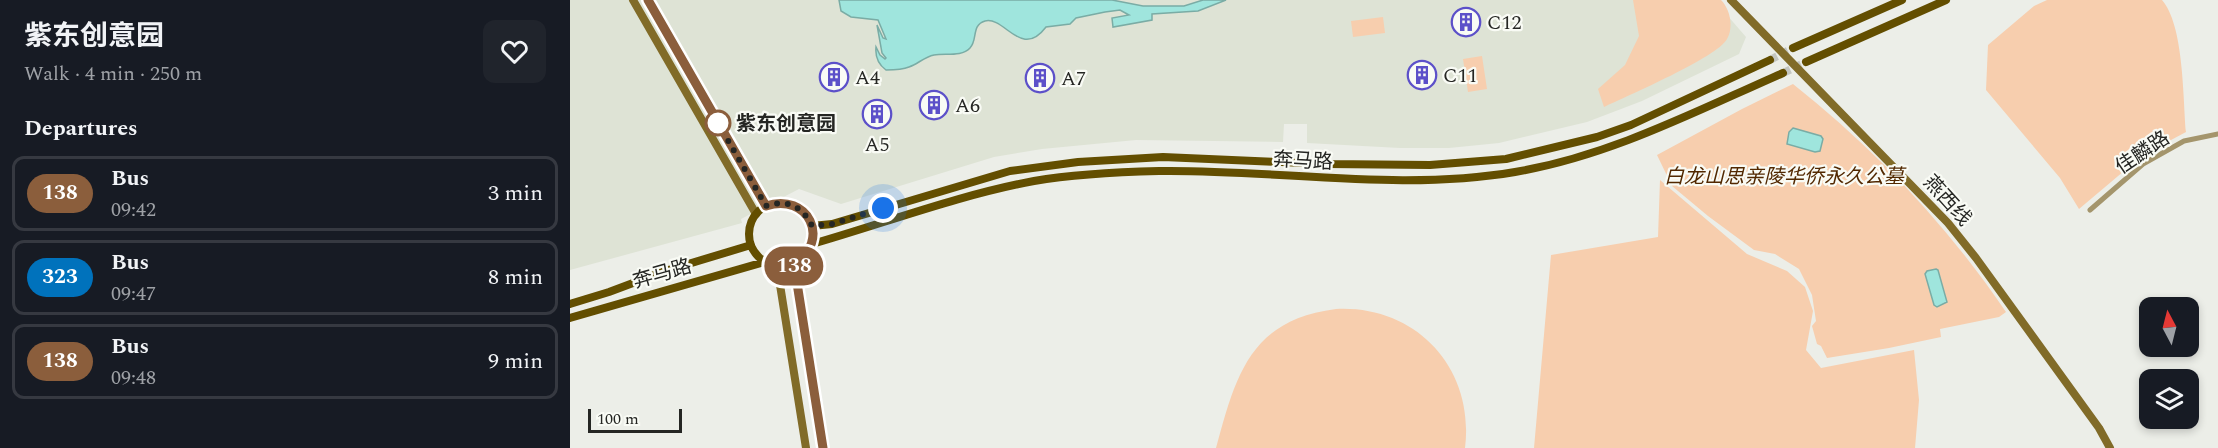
<!DOCTYPE html>
<html lang="en">
<head>
<meta charset="utf-8">
<style>
	:root { --surface:#171b24; --page:#20242c; --text:#f1f3f6; --muted:#9ea1a6; --line:#363941 }
	body { margin:0; font-family:Spectral,"Noto Sans SC",serif; background:var(--page); color:var(--text); height:100vh; display:flex; flex-direction:column; font-size:22px; white-space:nowrap }
	* { box-sizing:border-box; margin:0 }
	p { font-size:20px; color:var(--muted) }
	.icon { flex:none; width:33px; height:33px; fill:none; stroke:currentColor; stroke-width:2; stroke-linecap:round; stroke-linejoin:round }
	.map { position:relative; flex:1; overflow:hidden }
	.sheet { display:flex; flex-direction:column; background:var(--surface); width:570px }
	.sheet>* { flex:none }
	.badge { padding:0 12px; border-radius:20px; font-size:21px; line-height:39px }
	.needle { width:39px; rotate:353deg }
	.controls { position:absolute; left:1569px; top:297px; display:grid; gap:12px }
	.controls a { display:grid; place-items:center; width:60px; height:60px; border-radius:12px; background:var(--surface); box-shadow:0 3px 9px #0003; font-size:30px }
	.scale { position:absolute; left:18px; bottom:15px; width:94px; box-sizing:border-box; padding-left:6px; border:3px solid #252623; border-top:0; font-size:16px; line-height:21px; white-space:nowrap; color:#252623; -webkit-text-stroke:4px #f9fbf5; paint-order:stroke }
	.you { position:absolute; width:30px; height:30px; margin:-15px; border:4px solid #fff; border-radius:50%; background:#1a73e8; box-shadow:0 0 0 9px #1a73e833 }
	.map>.badge { position:absolute; translate:-50% -50%; box-shadow:0 0 0 3px #fff }
	h2 { padding:0 24px; font-size:22px; line-height:54px }
	.round { display:grid; place-items:center; flex:none; width:63px; height:63px; border-radius:12px; background:var(--page) }
	.headline { display:flex; align-items:center; justify-content:space-between; height:102px; padding:0 24px }
	h1 { font-size:28px; font-weight:700; line-height:45px }
	ul { padding:0; list-style:none }
	li { display:flex; align-items:center; gap:18px; height:75px; margin:0 12px 9px; padding:0 12px; border:3px solid var(--line); border-radius:12px }
	li div { flex:1 }
	li b { display:block; font-size:22px }
	li em { font-style:normal }
	li .badge { min-width:66px; font-weight:700; text-align:center }
	main { display:flex; flex:1; min-height:0 }
	.map>svg:first-child { display:block }
	.built { fill:#dee3d5 }
	.green { fill:#f7ceae }
	.water { fill:#9fe5dd; stroke:#7aaca5; stroke-width:1.5 }
	.lines { fill:none; stroke-linecap:round; stroke-linejoin:round }
	.primary-tunnel { stroke:#c4c6c1; stroke-width:8; stroke-dasharray:8 4; stroke-linecap:butt }
	.street { stroke:#a4956c; stroke-width:5 }
	.secondary { stroke:#816b28; stroke-width:8 }
	.primary { stroke:#634e00; stroke-width:8 }
	.line-casing { stroke:#fff; stroke-width:14 }
	.line { stroke:#8b5e3c; stroke-width:9 }
	.walk { stroke:#252623; stroke-width:6; stroke-dasharray:0 10.8 }
	.stop-dot { fill:#fff; stroke:#8b5e3c; stroke-width:3 }
	.labels { text-anchor:middle; stroke-width:4.5; stroke-linejoin:round; paint-order:stroke }
	.poi-label { font-size:20px; fill:#252623; stroke:#f9fbf5; text-anchor:start }
	.stop-label { font-size:20px; font-weight:bold; fill:#252623; stroke:#f9fbf5; text-anchor:start }
	.street-label { font-size:20px; fill:#252623; stroke:#f9fbf5 }
	.park-label { font-size:20px; font-style:italic; fill:#522800; stroke:#f9fbf5 }
</style>
</head>
<body>
<main>
<section class="sheet">
<div class="headline"><div><h1>紫东创意园</h1><p>Walk · 4 min · 250 m</p></div><a class="round"><svg class="icon" aria-label="heart" viewBox="0 0 24 24"><path d="M12 20l-8-8c-3-5 5-10 8-4 3-6 11-1 8 4z"/></svg></a></div>
<h2>Departures</h2>
<ul>
<li><span class="badge" style="background:#8b5e3c;color:#fff">138</span><div><b>Bus</b><p>09:42</p></div><em>3 min</em></li>
<li><span class="badge" style="background:#0072bc;color:#fff">323</span><div><b>Bus</b><p>09:47</p></div><em>8 min</em></li>
<li><span class="badge" style="background:#8b5e3c;color:#fff">138</span><div><b>Bus</b><p>09:48</p></div><em>9 min</em></li>
</ul>
</section>
<div class="map">
<svg width="1648" height="448" viewBox="0 0 1648 448">
	<rect width="100%" height="100%" fill="#eceee8"/>
	<path class="built" d="M0,0H1144L1176,37L1169,54L1072,101L1017,122L929,143L879,148H830L737,143V124H714L713,142L566,140L472,149L424,157L271,204L229,189L171,219L172,223L0,270Z"/>
	<path class="green" d="M1063,0H1151C1160,9 1164,27 1157,39C1148,57 1057,96 1034,107L1028,89L1055,65L1069,36Z
		M1477,0H1592C1614,25 1613,98 1616,132L1573,155L1509,209L1490,178L1416,90L1418,45L1464,6Z
		M813,17L815,33L783,37L781,21Z
		M912,56L917,89L898,92L893,59Z
		M1223,84C1306,150 1377,225 1436,312L1429,317L1370,329L1371,337L1319,348L1257,358L1251,346L1247,344L1242,326L1246,321L1242,295L1229,269L1205,254L1184,250L1138,216L1102,186L1087,155L1172,109Z
		M1090,180L1177,254L1217,271L1235,287L1243,311L1236,350L1251,368L1344,350L1349,400L1345,448H964L981,255L1088,237Z
		M766,309C846,305 905,368 895,448H646C666,375 680,320 766,309Z"/>
	<path class="water" d="M269,0H542L573,6H614L633,0H656L628,11L582,14V20L543,27L542,18L559,15L550,10L535,12L506,18L500,24L476,27C451,60 435,16 415,21C401,25 408,40 400,48C392,57 375,53 364,55C354,57 348,64 339,67C332,70 323,70 316,70C308,64 305,57 306,47L310,55L315,59L316,58L312,53L307,25L313,38L316,39L308,20L281,17L271,11Z
		M1223,128L1251,136L1253,139L1250,151L1245,152L1217,144L1219,132Z
		M1366,269L1368,270L1377,302L1367,307L1364,305L1355,274L1357,271Z"/>
	<g class="lines">
		<path class="primary-tunnel" d="M1200,60L1223,48
			M1213,73L1236,62"/>
		<path class="street" d="M1520,210L1573,164L1614,141L1648,134"/>
		<path class="secondary" d="M63,0L186,214
			M78,0L196,206
			M1161,0L1378,223L1406,258L1529,428L1540,448
			M224,264L253,448
			M207,266L236,448"/>
		<path class="primary" d="M1223,48L1332,0
			M1236,62L1376,0
			M179 234a32 32 0 1 1 64 0a32 32 0 1 1-64 0Z
			M242,226L262,224L440,171L508,162L593,157L757,164L860,165L936,159L1027,137L1061,125L1200,60
			M242,244C315,223 389,195 464,181C505,174 548,172 589,171C707,169 827,192 945,172C1040,156 1126,111 1213,73
			M0,304L39,292L95,271L181,245
			M0,318L194,262"/>
	</g>
	<g class="lines">
		<g class="line-casing">
			<path id="line" d="M78,0L196,206C238,192 262,240 224,264L253,448"/>
		</g>
		<use href="#line" class="line"/>
		<path class="walk" d="M148,123L145,118L196,206C218,199 232,206 242,226L262,224L313,208"/>
	</g>
	<defs>
		<g id="building-ring" transform="scale(1.5)"><circle r="9.5" fill="#f9fbf5" stroke="#5c50c9" stroke-width="1.5"/><path d="M-4-6H4V6H1V3H-1V6H-4ZM-2.5-4.3h1.7v1.8h-1.7ZM.8-4.3h1.7v1.8H.8ZM-2.5-1h1.7V.8h-1.7ZM.8-1h1.7V.8H.8Z" fill="#5c50c9"/></g>
	</defs>
	<g fill-rule="evenodd">
		<use href="#building-ring" x="896" y="22"/>
		<use href="#building-ring" x="852" y="75"/>
		<use href="#building-ring" x="264" y="77"/>
		<use href="#building-ring" x="470" y="78"/>
		<use href="#building-ring" x="364" y="105"/>
		<use href="#building-ring" x="307" y="114"/>
	</g>
	<circle class="stop-dot" cx="148" cy="123" r="12"/>
	<g class="labels">
		<g class="poi-label">
			<text x="917" y="29">C12</text>
			<text x="873" y="82">C11</text>
			<text x="285" y="84">A4</text>
			<text x="491" y="85">A7</text>
			<text x="385" y="112">A6</text>
			<text x="307" y="151" text-anchor="middle">A5</text>
		</g>
		<g class="stop-label">
			<text x="166" y="130">紫东创意园</text>
		</g>
		<g class="street-label">
			<text transform="translate(1572 152) rotate(-34)" y="7">佳麟路</text>
			<text transform="translate(733 160) rotate(3)" y="7">奔马路</text>
			<text transform="translate(1378 200) rotate(48)" y="7">燕西线</text>
			<text transform="translate(92 273) rotate(-16)" y="7">奔马路</text>
		</g>
		<g class="park-label">
			<text x="1214" y="183">白龙山思亲陵华侨永久公墓</text>
		</g>
	</g>
</svg>
<div class="controls">
<a><svg class="needle" viewBox="-14 -14 28 28"><path d="M0-13l5 13h-10z" fill="#e53935"/><path d="M0 13l5-13h-10z" fill="#9ea1a6"/></svg></a>
<a><svg class="icon" aria-label="layers" viewBox="0 0 24 24"><path d="M12 4l9 5-9 5-9-5zM3 14l9 5 9-5"/></svg></a>
</div>
<div class="scale">100 m</div>
<div class="you" style="left:313px;top:208px"></div>
<b class="badge" style="left:224px;top:266px;background:#8b5e3c;color:#fff">138</b>
</div>
</main>
</body>
</html>
